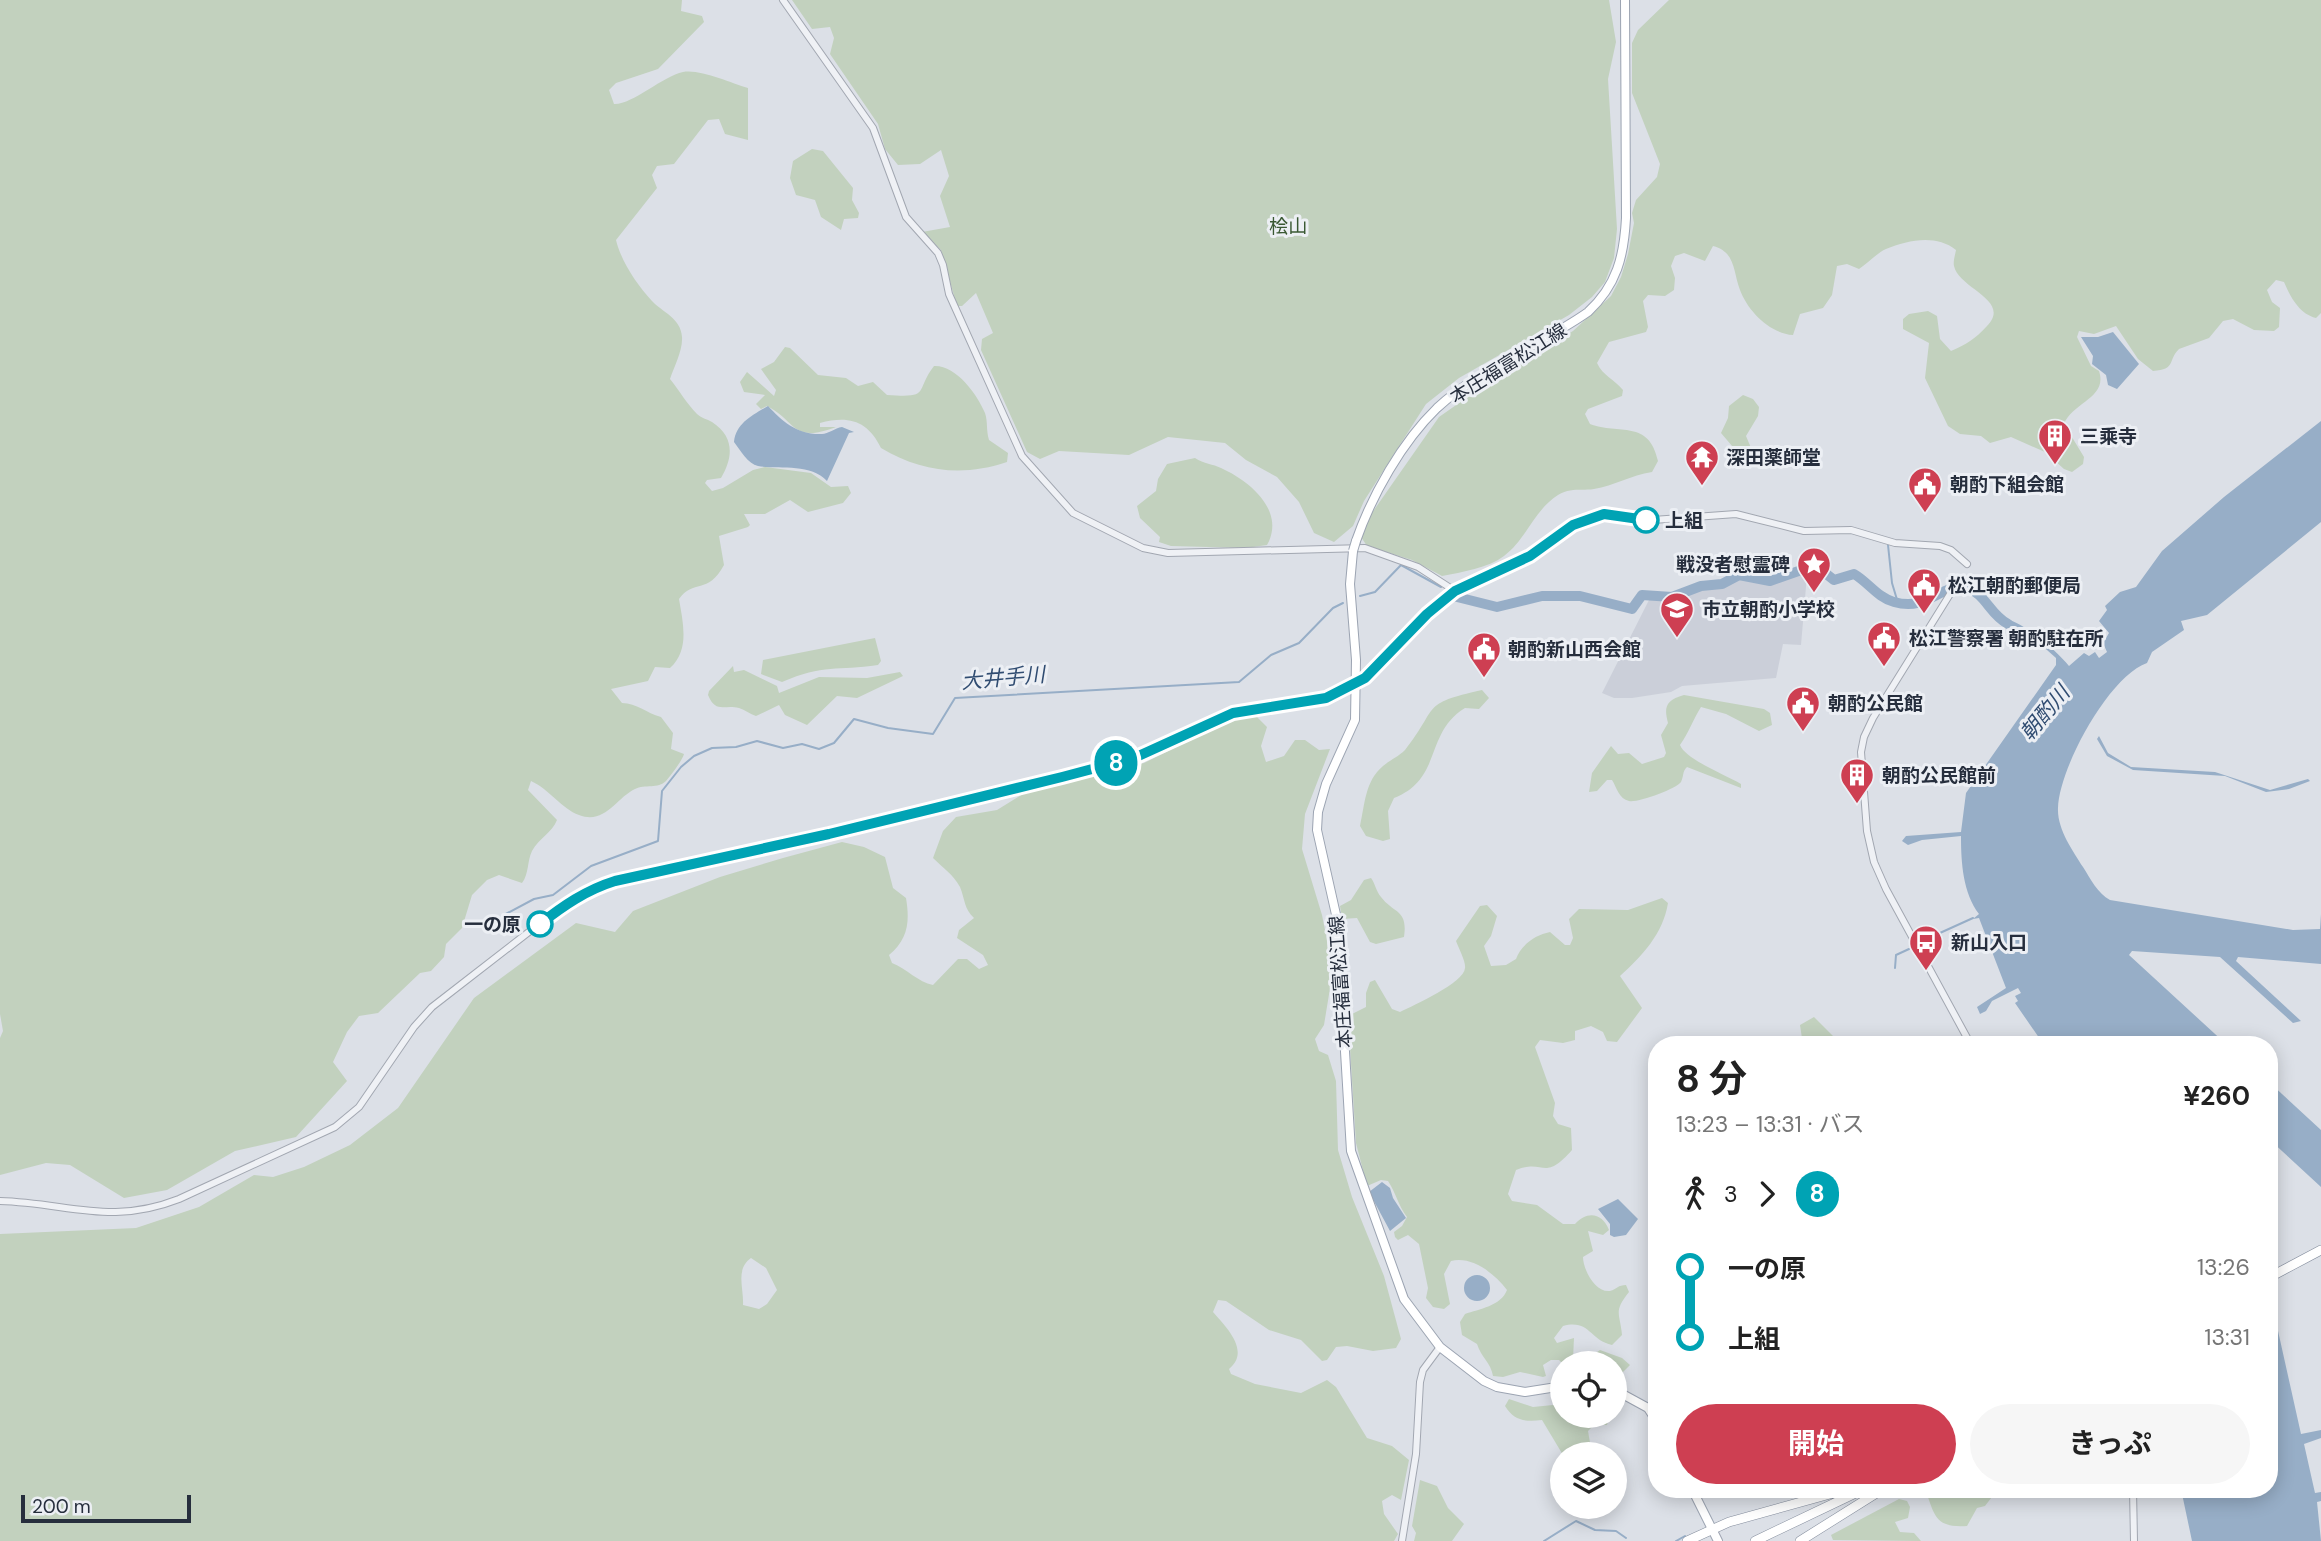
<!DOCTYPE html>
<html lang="ja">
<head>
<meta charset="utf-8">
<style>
	:root { --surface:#fff; --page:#f6f6f6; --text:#222; --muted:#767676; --accent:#ce3f52 }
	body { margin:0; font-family:"DM Sans","Noto Sans JP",sans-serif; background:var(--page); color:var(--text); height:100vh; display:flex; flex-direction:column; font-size:26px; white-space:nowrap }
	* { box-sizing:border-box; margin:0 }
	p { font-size:23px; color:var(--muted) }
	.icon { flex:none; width:38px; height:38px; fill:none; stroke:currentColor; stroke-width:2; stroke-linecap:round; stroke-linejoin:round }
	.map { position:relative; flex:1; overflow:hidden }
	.sheet { position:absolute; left:1648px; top:1036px; width:630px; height:462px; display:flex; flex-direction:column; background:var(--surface); border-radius:28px; box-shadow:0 4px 18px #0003 }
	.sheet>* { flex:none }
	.badge { padding:0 14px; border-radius:23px; font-size:24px; line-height:46px }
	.tools { position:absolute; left:1550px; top:1351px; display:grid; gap:14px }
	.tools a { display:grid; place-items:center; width:77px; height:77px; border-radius:50%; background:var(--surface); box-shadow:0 4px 18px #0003; font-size:35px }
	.scale { position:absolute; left:21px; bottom:18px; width:170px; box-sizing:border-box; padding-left:7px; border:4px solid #262e3d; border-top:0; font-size:19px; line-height:24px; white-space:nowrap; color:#262e3d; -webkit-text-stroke:5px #eceff4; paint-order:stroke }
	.map>.badge { position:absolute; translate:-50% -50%; box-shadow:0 0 0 4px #fff }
	.legs { display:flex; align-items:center; gap:10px; height:77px; padding:0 28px; font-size:23px }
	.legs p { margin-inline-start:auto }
	.summary { display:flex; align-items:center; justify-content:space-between; height:119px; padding:0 28px }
	h1 { font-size:38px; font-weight:700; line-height:52px }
	.cta { display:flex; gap:14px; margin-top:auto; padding:14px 28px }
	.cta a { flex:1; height:80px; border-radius:42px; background:var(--accent); color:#fff; font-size:28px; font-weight:700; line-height:80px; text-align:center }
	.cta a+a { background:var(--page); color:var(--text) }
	ul { padding:0 28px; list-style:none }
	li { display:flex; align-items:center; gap:24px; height:70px; font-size:26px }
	li i { display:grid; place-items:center; width:10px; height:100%; margin:0 9px; background:currentColor }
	li i::after { content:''; width:18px; height:18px; margin:-9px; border:5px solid; border-radius:50%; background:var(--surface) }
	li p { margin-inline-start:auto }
	li:first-child i { background:linear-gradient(#0000 50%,currentColor 0) }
	li:last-child i { background:linear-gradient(currentColor 50%,#0000 0) }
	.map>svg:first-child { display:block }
	.built { fill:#cbcfd9 }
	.green { fill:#c2d1be; fill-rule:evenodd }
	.water { fill:#97aec7 }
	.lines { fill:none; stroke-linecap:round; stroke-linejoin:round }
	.stream { stroke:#97aec7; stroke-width:2 }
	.river { stroke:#97aec7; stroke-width:10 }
	.minor-casing { stroke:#a2a7b1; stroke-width:8 }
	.major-casing { stroke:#9ca4b2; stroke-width:10 }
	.highway-casing { stroke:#848d9d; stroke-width:10 }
	.minor { stroke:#eff1f5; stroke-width:6 }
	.major { stroke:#fff; stroke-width:8 }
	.highway { stroke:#fff; stroke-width:9 }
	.major-bridge-casing { stroke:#9ca4b2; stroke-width:10; stroke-linecap:butt }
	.major-bridge { stroke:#fff; stroke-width:8 }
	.line-1-casing { stroke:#fff; stroke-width:16 }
	.line-1 { stroke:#00a3b4; stroke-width:10 }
	.stop-1-dot { fill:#fff; stroke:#00a3b4; stroke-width:3.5 }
	.labels { text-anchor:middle; stroke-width:6; stroke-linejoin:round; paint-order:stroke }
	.park-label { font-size:19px; fill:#3a5933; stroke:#eceff4 }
	.street-label { font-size:19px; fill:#262e3d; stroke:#eceff4 }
	.poi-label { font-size:19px; font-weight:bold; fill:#262e3d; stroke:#eceff4; text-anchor:start }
	.stop-label { font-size:19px; font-weight:bold; fill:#262e3d; stroke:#eceff4; text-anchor:start }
	.water-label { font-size:21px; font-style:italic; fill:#304c71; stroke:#eceff4 }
</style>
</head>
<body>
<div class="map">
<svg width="2321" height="1541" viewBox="0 0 2321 1541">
	<rect width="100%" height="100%" fill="#dce0e7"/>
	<path class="built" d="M1798,572L1807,575L1801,645L1783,644L1776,678L1682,686L1671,692L1632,698H1614L1602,693L1649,600H1672L1706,588H1721L1741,578L1775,584Z"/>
	<path class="green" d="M0,0H682L681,11L702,16L704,22L658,69L616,83L609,90L614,104C632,105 663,76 683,72C701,69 730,83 748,88V140L725,134L719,119L708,120L674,164L657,166L652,175L657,188L616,240C621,261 637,285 652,301C662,312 681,318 682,337C683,350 674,367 670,379C679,390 687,404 697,414C701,418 707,419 712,422C735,437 733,458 721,478L707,480L705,483L712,491L723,488L753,470L765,467L811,473L831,487L848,486L851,493L843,503L808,512L790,500L765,514H744L750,525L748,527L719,536L724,565C708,595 693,579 679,599C683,623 690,650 670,668L655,667L648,681L611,689L622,703C637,703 646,713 661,717L673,733L671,749L684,754C682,761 671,775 666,781C658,789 645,784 635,789C616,798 605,825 579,815C562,809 549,789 531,781L528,790L557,820C552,833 539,838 532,851C527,861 529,874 522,883L499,875L487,880L472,895L462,928L446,944L444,957L431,971L420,973L378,1013L359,1016L347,1032L333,1062L347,1081L296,1137L235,1151L167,1190L124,1198L70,1165L46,1163L0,1175V1038L3,1031L0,1014Z
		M792,0H1609L1616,42L1608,79L1617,229L1614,258L1605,282L1592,297L1569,315L1459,378L1426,404L1364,501L1353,526L1334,542L1314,533L1299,502L1277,477L1246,460L1225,443L1168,437L1129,455L1059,451L1040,459L1027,452L981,350L982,339L993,333L976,293L962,306H957L941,250L922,232L950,227L940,196L949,176L941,150L920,164L898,165L885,149L878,124L830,54L834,38L830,27L812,29Z
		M1669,0H2321V313L2316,318C2299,314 2290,296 2284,282L2276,280L2267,290L2272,302L2280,308L2279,327L2274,331L2254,330L2233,319L2223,321L2209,338L2179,349C2167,361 2177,369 2153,371L2138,359L2116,326L2094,334L2079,331L2077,337L2091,366L2099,371C2108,398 2073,402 2064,424L2084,457L2083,464L2072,472L2064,469L2045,452L2011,437L1990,443L1981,436L1960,434L1948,426L1925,378L1929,343L1903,329V319L1909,314L1928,311L1937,316L1940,339L1951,351C1967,344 1975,339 1987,326C2012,300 1959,289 1954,266C1953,262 1955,255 1956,250C1936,234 1908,240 1886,249C1877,253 1868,263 1859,269L1847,264L1837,266L1832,295L1823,308L1800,314L1793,335C1769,333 1748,311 1740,290C1733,272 1736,252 1713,246L1705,261L1684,253L1675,256L1671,266L1675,278L1674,290L1665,296L1648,295L1643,301L1648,327L1646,332L1609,342L1597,363C1603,376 1614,379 1623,390L1622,396L1588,409L1585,414L1590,424C1619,435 1649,419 1658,461L1652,472C1631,475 1614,486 1594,489C1581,491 1571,487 1558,495C1534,510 1526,540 1504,556C1488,568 1462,572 1442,576L1412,560L1367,546L1361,537L1367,520L1439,417L1502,373L1573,331L1611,296L1621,277L1628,254L1634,223L1632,213L1636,200L1657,177L1660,164L1632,93V43L1638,30Z
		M812,149L823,151L853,188L852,200L859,213L858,218L844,219L841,230L821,217L815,200L796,195L790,178L793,161Z
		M785,347L790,348L818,375L846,378L858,386L873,382L887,395C932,398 914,392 934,366C956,365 977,394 985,413C988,422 986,430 989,440L1008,453L1007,462C963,477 921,472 881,448C868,421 849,415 820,423V427H836C791,444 797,421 767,406L761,409L756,404L765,395L744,392L740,382L747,372L774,396L776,390L761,369L774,362Z
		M1743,395L1753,399L1759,407L1758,416L1746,436L1754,455L1751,461L1744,460L1721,433L1728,418L1729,406Z
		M1195,458C1204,464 1213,464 1221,468C1250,481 1286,511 1267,545L1246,548L1171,546L1159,542L1160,537L1140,518L1137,506L1156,491L1158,479L1167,464Z
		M875,638L881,661L878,665C837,671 824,664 782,682L761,674L763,660Z
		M733,666L734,672L744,670L777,686L779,693L819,677L867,678L900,672L903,676L857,698L837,696L807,725L785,715L779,705L756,716C750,714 745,710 739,708C724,704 716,714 708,695L709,691Z
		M1482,690L1489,698L1479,709L1465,708C1424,733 1443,779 1394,798L1388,811L1390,839L1383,841L1366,836L1360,826C1365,804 1365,781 1383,766C1390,760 1398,757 1405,750C1440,706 1419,704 1482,690Z
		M1684,695L1764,709L1770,713L1772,725L1759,731L1726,714L1701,707C1693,720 1689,732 1680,745C1685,759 1726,775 1741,784V788L1687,767C1682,772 1684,776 1681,782C1676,789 1638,803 1629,801C1619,799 1617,788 1612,780H1607L1597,791L1589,792L1592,773L1611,746L1618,754L1629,753L1642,764L1664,757L1666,753L1661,735L1668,723C1664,708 1665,700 1684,695Z
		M1248,717H1257L1267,727L1261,746L1266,762L1284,756L1295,740H1305L1319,750L1330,749L1305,814L1302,849L1322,915L1333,970L1324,1025L1315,1039L1319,1051L1328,1055L1336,1081L1338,1150L1352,1197L1384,1276L1401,1339L1396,1348L1373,1351L1347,1346L1336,1347L1327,1360L1322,1361L1301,1340L1269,1330L1226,1301L1218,1300L1213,1312C1226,1327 1251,1351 1229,1369L1231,1374L1255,1384L1301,1393L1327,1380L1336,1387L1367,1438L1392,1446L1409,1460L1401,1500L1392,1495L1382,1501L1384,1514L1398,1534L1394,1541H0V1234L136,1228L199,1207L254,1175L273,1177L304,1167L350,1145L398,1108L474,998L576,923L615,932L633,911L720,877L783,858L842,842L864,847L885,857L893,888L906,898C910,922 908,939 889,955L892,963C907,969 918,982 933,985L958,959H967L979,969L988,965L983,955L957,938L959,930L974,918C964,909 965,899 960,887C953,874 943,868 933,858L943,831L956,817L997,810L1023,794L1144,763L1229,721ZM751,1258L766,1268L777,1290L767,1304L759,1309L743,1305C744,1289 735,1269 751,1258Z
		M1371,878C1375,883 1376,891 1381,897C1394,914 1408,909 1404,937L1376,944L1370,942L1357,918L1342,919L1340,906L1351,900L1364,880Z
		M1662,898L1668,903C1663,934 1642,956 1620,976L1642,1008L1617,1042L1607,1041L1603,1032L1591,1026L1575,1031V1040L1563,1043L1540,1040L1535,1047L1555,1103L1553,1116L1558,1124L1571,1128L1572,1150C1543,1183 1545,1158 1516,1170L1508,1194L1512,1201L1537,1205L1563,1224H1575C1587,1210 1603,1213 1609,1230L1603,1235L1588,1231L1593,1251L1583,1257C1583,1269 1595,1293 1610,1291C1617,1289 1618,1285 1626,1285L1629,1292C1613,1312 1620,1313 1622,1335L1612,1345C1589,1340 1590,1319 1563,1326L1554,1338L1557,1343L1574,1338L1573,1359L1581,1363L1600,1350L1622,1358L1630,1365L1617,1378L1615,1363L1563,1364L1559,1360H1551L1543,1365L1546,1376L1543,1377L1520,1372L1503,1377L1493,1376C1491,1363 1481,1357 1477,1344L1462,1335L1460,1322L1465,1314C1479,1309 1501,1306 1507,1290C1494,1273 1472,1256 1451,1261L1444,1274L1450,1304L1444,1309L1433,1307L1426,1298L1428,1288L1419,1244L1408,1235L1398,1240L1395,1237L1394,1232L1402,1226L1407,1217C1398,1205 1396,1193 1388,1181L1381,1180L1367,1186L1356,1143L1348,1016L1366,1007V993L1370,982L1375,980L1392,1009L1400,1012C1414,1005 1464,983 1465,968C1466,962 1459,949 1456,941L1480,906L1487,905L1497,916L1491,936L1484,946L1491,966L1506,965L1516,959C1521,945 1535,935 1550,932L1565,945H1570L1573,938L1569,919L1579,909L1628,910Z
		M1814,1017L1837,1040V1045H1803L1800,1025Z
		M1509,1399L1533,1407L1563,1404V1416H1609L1607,1425L1595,1424L1588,1431L1592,1454L1563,1455L1542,1420C1526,1422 1514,1421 1505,1406Z
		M1420,1480L1437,1486L1448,1508L1464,1524L1452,1541H1414L1416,1533L1412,1526Z
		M1925,1489H1998L1985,1506L1977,1508L1967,1526C1934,1528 1935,1515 1925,1489Z
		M1899,1499L1907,1501L1910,1507L1908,1518L1895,1522L1900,1532L1914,1533L1921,1541L1833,1540L1831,1535Z"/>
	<path class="water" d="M2113,332L2139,364L2117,389L2108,385L2106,375L2092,364L2093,356L2081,337H2098Z
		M768,406C782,421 797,435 822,434C828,434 835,428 842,427L854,432L849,433L827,481C810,462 778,470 758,466C748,464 740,450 734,442C736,423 753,415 768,406Z
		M2321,421V522L2207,615L2181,621L2184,630L2152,652L2147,663C2109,676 2059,768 2058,808C2057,829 2073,851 2083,867C2090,878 2098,894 2110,900L2293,930L2320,929L2321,914V964L2238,957L2236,961L2301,1021L2293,1023L2220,957L2132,951L2129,955L2227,1045H2044L2015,1003L2018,1001L2015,996L2021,993L2018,988L1992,1001L1986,1011L1980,1014L1977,1007L2006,988L1979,918L1973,919L1979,914C1963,893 1961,863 1961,836L1922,840L1908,845L1902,841L1906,836L1961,832L1966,793L2056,665V658L2038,642L1995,619C2014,612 2056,650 2069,666L2084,653L2089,656L2095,652L2099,658L2107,652L2103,643L2109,633L2099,621L2107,610L2105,606L2120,592L2136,587L2162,551L2224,497Z
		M2099,736L2108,753L2131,767L2215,772L2270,790L2308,779L2310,781L2289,789L2266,792L2225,776L2133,770L2107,756L2097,739Z
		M2270,1083L2321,1130V1187L2270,1140Z
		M1382,1182L1390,1188L1393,1198L1406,1218L1390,1231L1369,1192Z
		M1618,1199L1638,1219L1626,1235L1614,1237L1610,1235V1224L1598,1209Z
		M1464 1288a13 13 0 1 1 26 0a13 13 0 1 1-26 0Z
		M2270,1295L2301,1434L2321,1430V1438L2304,1444L2315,1493L2321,1492V1501L2317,1502L2321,1541H2192L2181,1489H2270Z"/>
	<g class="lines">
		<path class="stream" d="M1888,545L1892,583L1898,603
			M1360,596L1375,592L1401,565L1441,587
			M502,916L534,899L553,895L591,866L658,841L662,791L681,767L694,756L712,748L736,747L757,741L783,748L802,744L819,749L834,743L854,719L888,728L933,734L955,698L1239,682L1271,655L1299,643L1333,608L1343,603
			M1920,942L1973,918
			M1895,968L1896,955L1909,949
			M1544,1541L1576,1521L1595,1530L1616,1531L1626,1538
			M1676,1541L1685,1536"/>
		<path class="river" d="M1457,597L1497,607L1542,596H1580L1632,609L1642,595L1672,597L1701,586L1722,584L1739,575L1770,581L1807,568L1820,569L1834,580L1854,574C1868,582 1878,598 1894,602C1930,612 1939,582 1968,589C1985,593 1990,615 2008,624"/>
		<g class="minor-casing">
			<path id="minor" d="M783,0L873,128L906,217L938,253L943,265L949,294L1022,456L1073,513L1143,548L1168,553L1365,548L1418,567L1455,591L1530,556L1584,518L1603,514L1653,520L1736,514L1804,531L1851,530L1895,543L1940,546L1951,550L1967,564
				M1952,591L1873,718L1864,737L1861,752L1867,831L1874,862L1886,889L1971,1045
				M0,1201C69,1203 110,1226 179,1199L335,1127L359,1107L414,1027L432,1007L552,914L596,887L1062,777L1134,758L1224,716L1326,698L1344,691L1371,673L1427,614L1455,591
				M2133,1489L2134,1541
				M1402,1541L1416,1454L1420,1382L1423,1370L1440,1347"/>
		</g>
		<g class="major-casing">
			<path id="major" d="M1356,541C1372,495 1402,442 1437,408C1479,369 1541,345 1588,312C1617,285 1624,256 1626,218L1625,0
				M1353,551L1350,584L1356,660L1355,720L1326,784L1318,812L1317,830L1337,919L1351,1151L1404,1299L1440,1347L1484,1381L1497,1387L1525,1392L1563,1386
				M1615,1390L1648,1408L1657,1422
				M1692,1489L1718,1541"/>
		</g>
		<g class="highway-casing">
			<path id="highway" d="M2270,1277L2321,1250
				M1687,1541L1729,1522L1848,1489
				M1755,1541L1864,1489
				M1800,1541L1883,1489"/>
		</g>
		<use href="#minor" class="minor"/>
		<use href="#major" class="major"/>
		<use href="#highway" class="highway"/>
		<g class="major-bridge-casing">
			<path id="major-bridge" d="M1353,551L1356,541"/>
		</g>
		<use href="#major-bridge" class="major-bridge"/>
	</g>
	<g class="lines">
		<g class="line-1-casing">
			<path id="line-1" d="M540,924C563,906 586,890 615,881L829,834L1062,777L1134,758L1233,713L1326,698L1365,678L1427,614L1455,591L1530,556L1573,525L1604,514L1646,520"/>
		</g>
		<use href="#line-1" class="line-1"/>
	</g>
	<defs>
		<g id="building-pin" transform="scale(1.75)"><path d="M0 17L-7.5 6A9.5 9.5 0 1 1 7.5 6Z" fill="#ce3f52" stroke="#eceff4"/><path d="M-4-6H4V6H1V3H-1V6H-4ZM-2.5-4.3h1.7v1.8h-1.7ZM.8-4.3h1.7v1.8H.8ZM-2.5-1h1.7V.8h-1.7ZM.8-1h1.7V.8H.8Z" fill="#fff"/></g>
		<g id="temple-pin" transform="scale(1.75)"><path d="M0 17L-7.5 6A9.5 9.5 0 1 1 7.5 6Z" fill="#ce3f52" stroke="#eceff4"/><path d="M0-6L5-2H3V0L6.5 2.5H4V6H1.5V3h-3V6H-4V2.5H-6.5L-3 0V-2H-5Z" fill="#fff"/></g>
		<g id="civic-pin" transform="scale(1.75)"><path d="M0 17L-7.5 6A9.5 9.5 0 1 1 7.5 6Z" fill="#ce3f52" stroke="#eceff4"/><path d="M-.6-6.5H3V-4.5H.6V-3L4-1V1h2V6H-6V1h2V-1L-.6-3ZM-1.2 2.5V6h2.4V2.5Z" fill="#fff"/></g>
		<g id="sight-pin" transform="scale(1.75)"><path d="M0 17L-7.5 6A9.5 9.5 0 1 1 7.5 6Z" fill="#ce3f52" stroke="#eceff4"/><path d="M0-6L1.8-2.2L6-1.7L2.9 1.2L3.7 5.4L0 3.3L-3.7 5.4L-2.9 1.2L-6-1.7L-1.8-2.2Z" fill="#fff"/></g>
		<g id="school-pin" transform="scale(1.75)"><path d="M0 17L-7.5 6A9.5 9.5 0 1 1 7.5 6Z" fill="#ce3f52" stroke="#eceff4"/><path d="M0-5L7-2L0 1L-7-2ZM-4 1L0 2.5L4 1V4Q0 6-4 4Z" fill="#fff"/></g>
		<g id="bus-pin" transform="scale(1.75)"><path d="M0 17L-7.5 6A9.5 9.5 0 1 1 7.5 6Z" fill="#ce3f52" stroke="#eceff4"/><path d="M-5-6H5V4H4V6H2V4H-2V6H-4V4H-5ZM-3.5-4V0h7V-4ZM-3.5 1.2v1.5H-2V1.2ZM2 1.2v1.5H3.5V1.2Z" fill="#fff"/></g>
	</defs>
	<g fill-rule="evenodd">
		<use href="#building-pin" x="2055" y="436"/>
		<use href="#temple-pin" x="1702" y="457"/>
		<use href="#civic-pin" x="1925" y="484"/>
		<use href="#sight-pin" x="1814" y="564"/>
		<use href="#civic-pin" x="1924" y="585"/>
		<use href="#school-pin" x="1677" y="609"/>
		<use href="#civic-pin" x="1884" y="638"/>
		<use href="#civic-pin" x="1484" y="649"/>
		<use href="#civic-pin" x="1803" y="703"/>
		<use href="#building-pin" x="1857" y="775"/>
		<use href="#bus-pin" x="1926" y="942"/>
	</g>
	<g class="stop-1-dot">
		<circle cx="1646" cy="520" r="12"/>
		<circle cx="540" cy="924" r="12"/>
	</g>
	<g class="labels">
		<g class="park-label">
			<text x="1288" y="233">桧山</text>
		</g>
		<g class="street-label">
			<text transform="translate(1508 363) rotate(-32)" y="7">本庄福富松江線</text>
			<text transform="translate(1340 982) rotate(-94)" y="7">本庄福富松江線</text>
		</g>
		<g class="poi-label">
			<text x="2080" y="443">三乘寺</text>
			<text x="1726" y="464">深田薬師堂</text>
			<text x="1950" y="491">朝酌下組会館</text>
			<text x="1790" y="571" text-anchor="end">戦没者慰霊碑</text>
			<text x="1948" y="592">松江朝酌郵便局</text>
			<text x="1702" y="616">市立朝酌小学校</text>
			<text x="1909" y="645">松江警察署 朝酌駐在所</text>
			<text x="1508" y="656">朝酌新山西会館</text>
			<text x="1828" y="710">朝酌公民館</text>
			<text x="1882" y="782">朝酌公民館前</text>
			<text x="1951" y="949">新山入口</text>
		</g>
		<g class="stop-label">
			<text x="1665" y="527">上組</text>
			<text x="521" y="931" text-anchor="end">一の原</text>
		</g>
		<g class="water-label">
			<text transform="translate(1003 678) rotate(-5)" y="7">大井手川</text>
			<text transform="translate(2045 713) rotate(-50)" y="7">朝酌川</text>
		</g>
	</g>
</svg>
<div class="tools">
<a><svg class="icon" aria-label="locate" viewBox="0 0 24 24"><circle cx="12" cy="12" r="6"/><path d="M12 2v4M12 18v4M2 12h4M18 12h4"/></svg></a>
<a><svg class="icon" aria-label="layers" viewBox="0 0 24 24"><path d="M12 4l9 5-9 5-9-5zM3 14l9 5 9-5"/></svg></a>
</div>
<div class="scale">200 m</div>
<b class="badge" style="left:1116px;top:763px;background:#00a3b4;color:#fff">8</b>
<section class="sheet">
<div class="summary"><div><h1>8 分</h1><p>13:23 – 13:31 · バス</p></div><b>¥260</b></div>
<div class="legs"><svg class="icon" aria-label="walk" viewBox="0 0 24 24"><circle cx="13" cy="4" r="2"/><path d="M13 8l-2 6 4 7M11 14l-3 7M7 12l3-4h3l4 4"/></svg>3<svg class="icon" aria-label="forward" viewBox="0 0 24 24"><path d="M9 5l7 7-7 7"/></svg><b class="badge" style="background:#00a3b4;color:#fff">8</b></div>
<ul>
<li><i style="color:#00a3b4"></i><b>一の原</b><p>13:26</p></li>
<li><i style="color:#00a3b4"></i><b>上組</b><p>13:31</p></li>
</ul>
<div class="cta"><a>開始</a><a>きっぷ</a></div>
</section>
</div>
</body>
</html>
